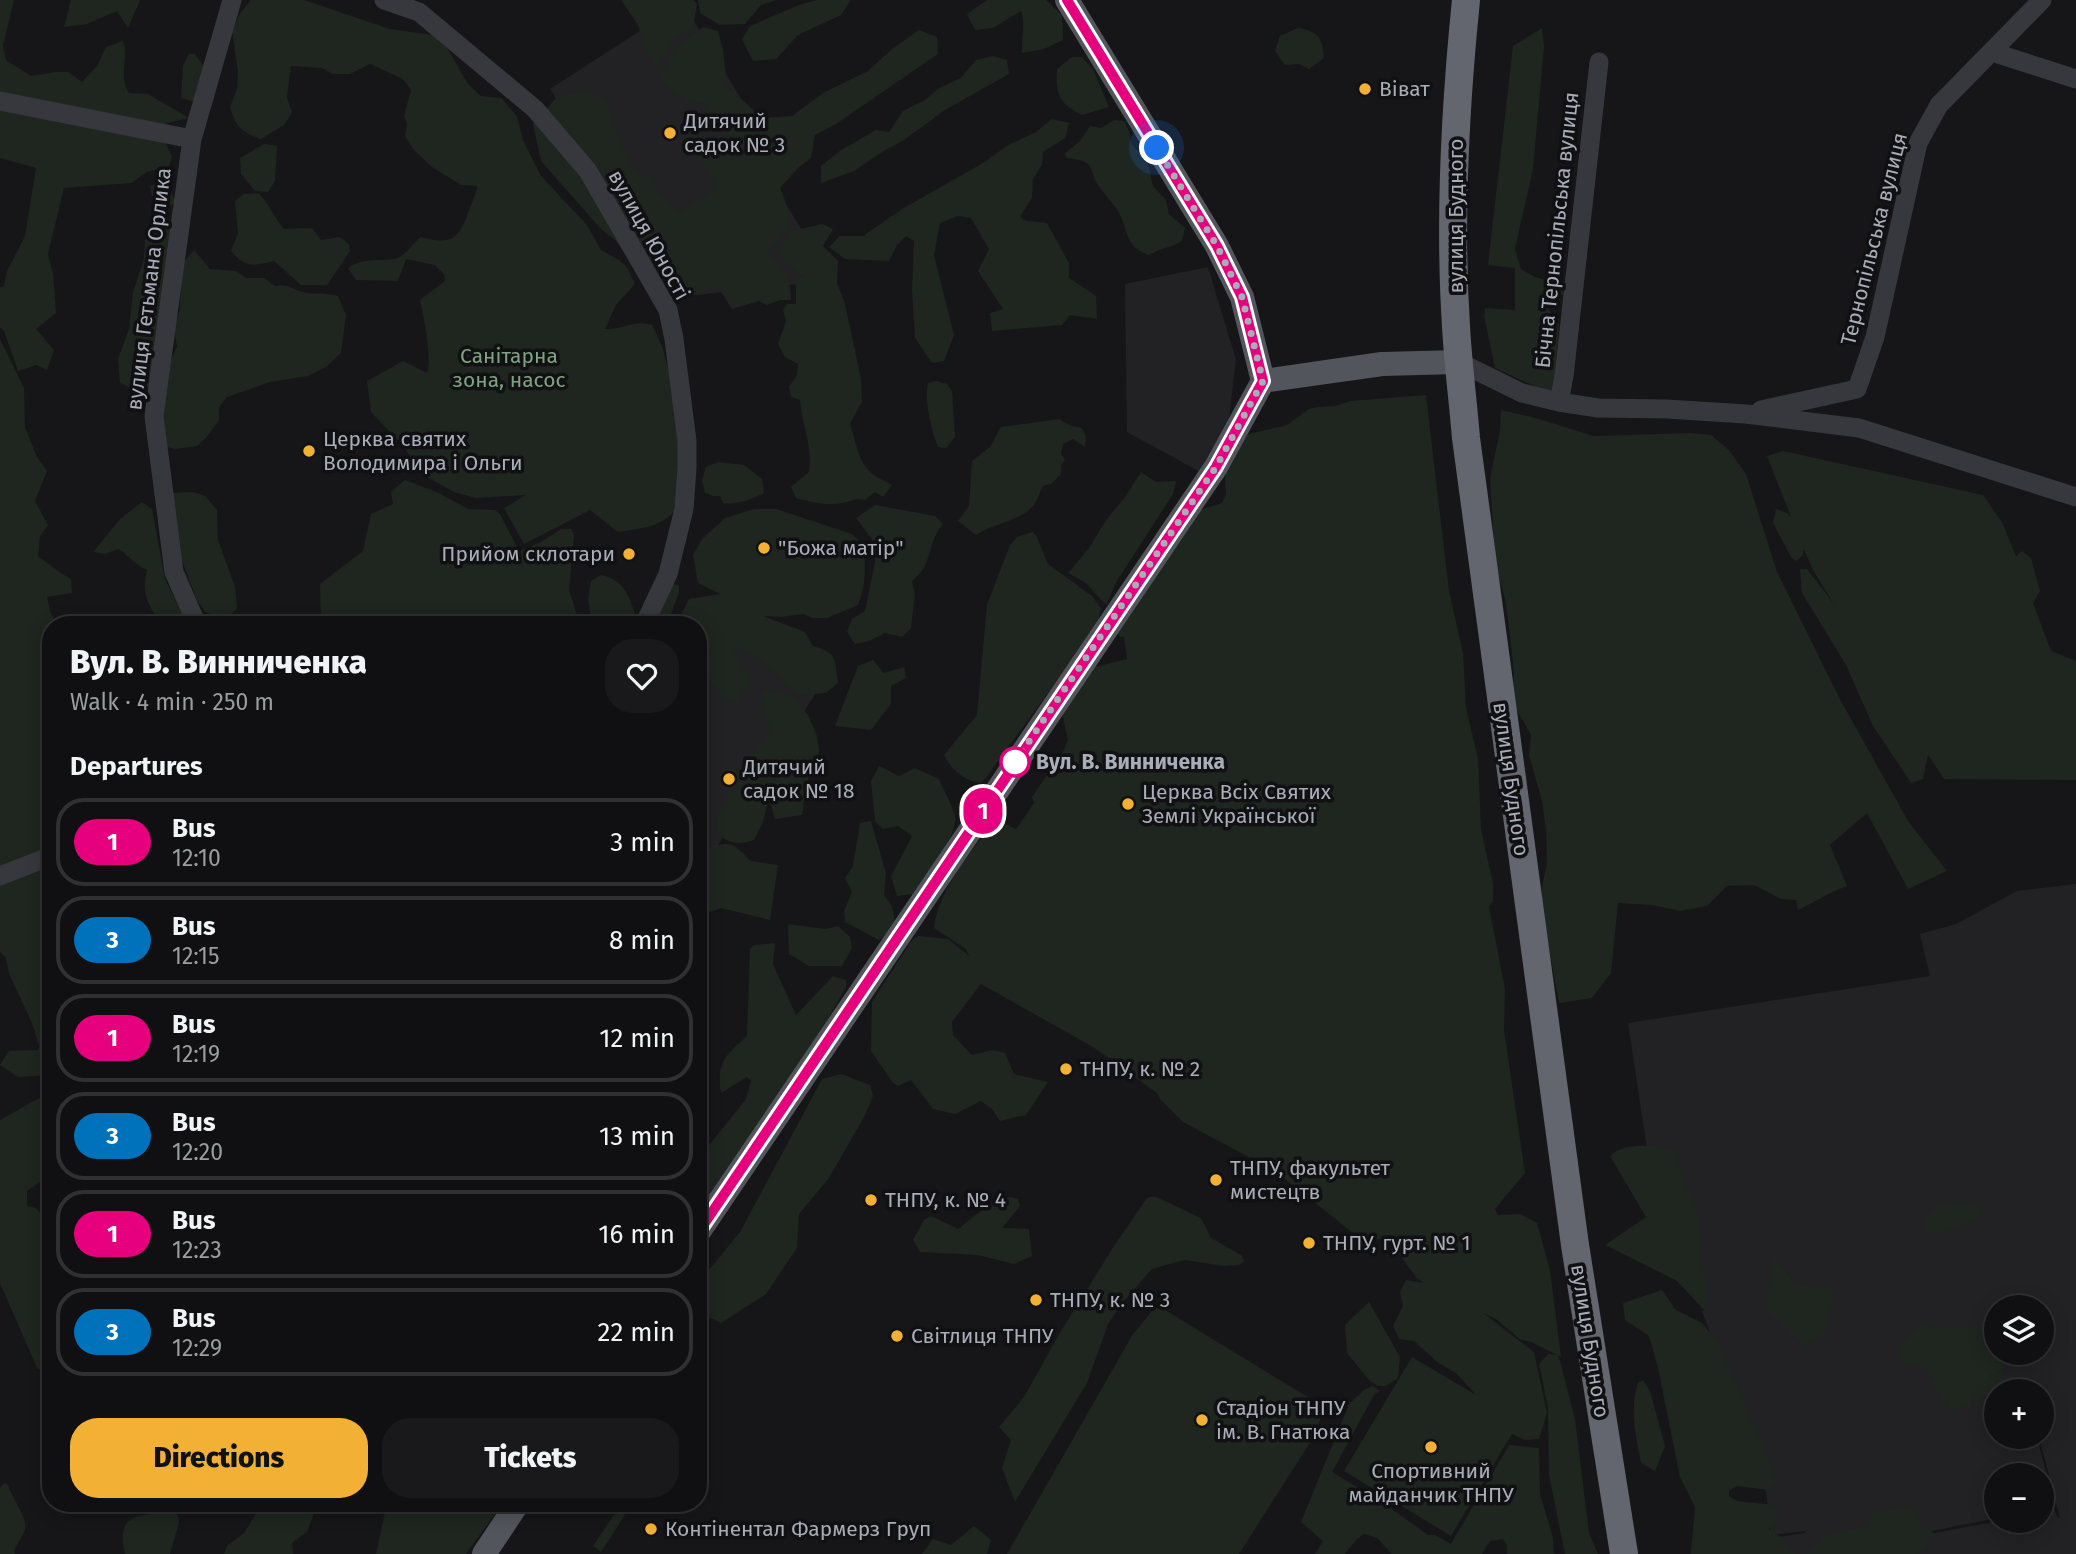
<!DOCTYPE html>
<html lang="en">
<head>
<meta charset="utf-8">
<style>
	:root { --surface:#101012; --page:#19191b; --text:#f1f3f6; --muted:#9c9d9f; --line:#303032; --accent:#f2b134 }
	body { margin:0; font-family:"Fira Sans",sans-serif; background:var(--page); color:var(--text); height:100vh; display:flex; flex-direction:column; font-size:26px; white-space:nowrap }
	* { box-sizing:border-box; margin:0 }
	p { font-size:23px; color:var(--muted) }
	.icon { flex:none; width:38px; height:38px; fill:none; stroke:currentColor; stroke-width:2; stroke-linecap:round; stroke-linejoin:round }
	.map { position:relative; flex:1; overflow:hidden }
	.sheet { position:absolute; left:42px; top:616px; width:665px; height:896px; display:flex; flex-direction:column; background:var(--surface); border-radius:28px; box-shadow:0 4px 18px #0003,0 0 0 2px var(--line) }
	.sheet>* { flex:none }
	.badge { padding:0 14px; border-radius:23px; font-size:24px; line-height:46px }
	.fabs { position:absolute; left:1984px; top:1295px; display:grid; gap:14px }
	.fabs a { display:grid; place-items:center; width:70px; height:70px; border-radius:50%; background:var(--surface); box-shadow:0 4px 18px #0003,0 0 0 2px var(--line); font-size:35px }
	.you { position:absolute; width:35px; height:35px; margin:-18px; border:5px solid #fff; border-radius:50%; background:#1a73e8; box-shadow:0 0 0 10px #1a73e833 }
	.map>.badge { position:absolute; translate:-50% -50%; box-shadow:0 0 0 4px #fff }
	h2 { padding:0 28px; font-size:26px; line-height:63px }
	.round { display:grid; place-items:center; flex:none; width:74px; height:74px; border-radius:28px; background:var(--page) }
	.summary { display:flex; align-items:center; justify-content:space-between; height:119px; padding:0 28px }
	h1 { font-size:33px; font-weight:800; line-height:52px }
	.button { display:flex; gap:14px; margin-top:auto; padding:14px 28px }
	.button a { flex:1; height:80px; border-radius:28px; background:var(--accent); color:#111; font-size:28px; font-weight:800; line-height:80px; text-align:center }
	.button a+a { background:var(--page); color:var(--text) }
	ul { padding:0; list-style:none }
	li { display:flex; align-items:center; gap:21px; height:88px; margin:0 14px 10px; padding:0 14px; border:4px solid var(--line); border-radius:28px }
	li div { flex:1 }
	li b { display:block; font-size:26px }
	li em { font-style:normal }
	li .badge { min-width:77px; font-weight:700; text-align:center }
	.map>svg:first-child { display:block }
	.built { fill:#222225; fill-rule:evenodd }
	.green { fill:#1e261f }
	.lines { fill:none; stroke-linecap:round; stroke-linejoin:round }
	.minor { stroke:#37383d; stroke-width:19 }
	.major { stroke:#53555c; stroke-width:24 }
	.highway { stroke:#63666e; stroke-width:28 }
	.line-casing { stroke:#fff; stroke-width:16 }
	.line { stroke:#e6007e; stroke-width:10 }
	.walk { stroke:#a8adb8; stroke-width:7; stroke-dasharray:0 12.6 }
	.poi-dot { fill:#f2b134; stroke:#111113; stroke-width:2.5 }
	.stop-dot { fill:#fff; stroke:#e6007e; stroke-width:3.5 }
	.labels { text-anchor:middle; stroke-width:7; stroke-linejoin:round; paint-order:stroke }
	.poi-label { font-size:21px; fill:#a8adb8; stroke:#111113; text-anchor:start }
	.street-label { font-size:21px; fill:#a8adb8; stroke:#111113 }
	.park-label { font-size:21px; fill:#7fa381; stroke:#111113 }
	.stop-label { font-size:21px; font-weight:bold; fill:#a8adb8; stroke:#111113; text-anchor:start }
</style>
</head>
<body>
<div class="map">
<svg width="2076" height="1554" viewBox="0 0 2076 1554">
	<rect width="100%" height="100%" fill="#161618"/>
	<path class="built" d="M683,3L789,178L775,187L807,238L816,282L679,297L550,89Z
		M1208,267L1236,360L1229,418L1200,472L1127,432L1125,284Z
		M701,601L823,682L698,876V625H685Z
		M2076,884V1554H1825L1998,1521H2042V1511L2054,1508L2057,1517L2060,1518L2039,1437H2042V1391H1997V1437H2037L2055,1506L2042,1509V1475H1997V1518L1819,1554H1773L1771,1538L1805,1533V1531L1771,1535L1765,1482L1702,1311L1705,1310L1649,1162L1628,1023L1930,976L1920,934L1956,924L2017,891ZM1997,1307H2042V1353H1997Z"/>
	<path class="green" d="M0,0H14L3,46L6,60L31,76L56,72H68L82,82L97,66L106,47L123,41C129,59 118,76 129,93L148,94L189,118L156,126L172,156L169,167L147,172L131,183L64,188L48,254L53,273L56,313L36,329L54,350L47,370L36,365L18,371L4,331L0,327V287L4,286L7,271L25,236L36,168L0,158Z
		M71,0H140L128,28L117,11L87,24L64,27Z
		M251,0H304L390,29L440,36L468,84L481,96L501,98L517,116L523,140L541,176L587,225L601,250L619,260L627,267L635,284L616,305L605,329C625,330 632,319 652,325L662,346L680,411L682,503C662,528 648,527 618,532L590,510L524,544L504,508L526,495L476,498L454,492L420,473L404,447L371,412L367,381L403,361L427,373C432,356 424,319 420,300L445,281L444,274L435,265L406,259L398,281L356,280L348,268C361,258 378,261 394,259C407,256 411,244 421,237C449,245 459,240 468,213C471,203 476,196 477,186L461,185L432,167L413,149L405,136L407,124L404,116L411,90L403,79L370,64L350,74H333L322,68L291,66L287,97L292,113L284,125L261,139C242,132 236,128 230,107L237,89L238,72L232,31L239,15Z
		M621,0H693L697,4L693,28L672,41L659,69L645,50L638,25Z
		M698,0H777L761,5L745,24L720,25L700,13Z
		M817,0H851L841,15L798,35L776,59L753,61L742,39L750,26L799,5Z
		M987,0H1046L1062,15L1063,40L1044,49L1022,53C1021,37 1026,27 1021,11L993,28L975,30L967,14Z
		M703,27L718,31L723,49L727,86L762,118L792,116L823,93L868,71L891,50L919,30L937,37L938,54L836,124L815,135L811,158L798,168L780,188C794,220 792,231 766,253C786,270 790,274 791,300H780L767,305L759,301L732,309L718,287L694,295H672L657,265L633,263L615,240L601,229L541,161L533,124L557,97L583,90L606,99C608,110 630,168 638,173C638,173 648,175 649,175L662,196L680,212L712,191L715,182L685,133L717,143L734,158L748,155L751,147L741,146L707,120L706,107L703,102L691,104L658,79L678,45Z
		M1298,28C1318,31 1323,38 1324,58L1309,69L1299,64L1285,65L1275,51L1280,36Z
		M1542,28L1544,47L1533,169L1515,249L1521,269L1535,277L1560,284L1564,294L1543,302L1559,324L1554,389L1545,391L1495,368L1484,316L1485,308L1515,310V268L1488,265L1513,46Z
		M189,54H195C208,73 222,84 211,107L181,98L183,66Z
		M993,56L1007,60L1009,74L945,110L904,140L882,152L854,171L821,183V166L841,150L876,130L889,132L903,111L925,100L939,88L961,78L976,60Z
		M1072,57H1082L1093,69L1109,107L1082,115C1058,102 1056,96 1057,69Z
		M1052,119L1069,123L1065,138L1043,152L1042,165L1033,179L1032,198L1020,217L1027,221L1047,223L1069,263V278L1096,296L1097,319L1070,315L1062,325L992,331L990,313L1003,309L978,271L989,249L971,218L958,216L940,223L934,255L954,335L944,361L932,363L915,338L912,289L914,241L906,236L897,245L889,261L845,259L829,247L840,236H863L902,209L983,163L1008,145L1036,132Z
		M1114,120L1124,121L1129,131L1131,143L1148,163L1153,186L1166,200L1169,214L1185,228L1182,241C1171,248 1160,248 1149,255C1124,247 1129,230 1118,211C1113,203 1106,196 1101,189C1086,171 1100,161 1067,158L1065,153L1079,142L1090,126L1101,128Z
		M264,144L277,146L275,181L268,192L255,191L241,174L240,158Z
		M167,180L175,202L163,212L155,211L150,186Z
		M258,193C269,203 274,217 284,229L312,228L321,240L340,237L349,244L350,251L327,285H301L274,261C252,266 246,268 231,251L238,233L235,201L244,194Z
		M160,222L172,228L153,384L142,393L120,383L118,359L129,329L133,293L144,258L145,240Z
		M822,224L833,229L823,246L838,261L837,283L845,304L861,379L862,402L850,424C857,443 857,465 877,477C882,480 887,482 892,485L883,497L875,492L865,500C855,498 852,501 843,503C828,506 810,502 796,498L791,487L809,472C813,447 802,425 800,400L791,397L789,386L797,376L798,364L785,357L778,344L786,321L783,310L787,304H796V279L804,277L783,261L779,250L792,231Z
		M194,250L210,269L236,271L246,278H264L275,286C293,283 294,292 309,293C319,294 327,293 338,296L346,315L341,353L326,367L308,376L270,382L227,397L219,407V420L206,438L197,446L175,449L163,446L160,441L166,370L177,347L174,328L180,309L182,264Z
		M0,339L24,388L25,427L37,457L47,471L35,501L48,525L40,536L38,557C51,564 57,572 71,579L72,593L47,597L50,611L57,625H51V1075L18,1077L0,1065L9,1051L38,1050L39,1046L32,1023L9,974L6,958L0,952Z
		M936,381L947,384L952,391L955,437L946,448L938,447C931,430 924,400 928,383Z
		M1426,395L1449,591L1463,653L1466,708L1478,758L1481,829L1493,883V901L1489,907L1505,989L1504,1030L1525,1173L1495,1209L1498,1215L1520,1214L1537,1223L1550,1270L1561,1357L1531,1342L1521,1340L1496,1319L1483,1313L1534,1352L1547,1413L1539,1439L1525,1440L1512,1434L1451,1536L1344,1471L1412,1357L1476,1395L1456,1373L1437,1362L1414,1341L1399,1339L1393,1326L1403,1306L1400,1292L1406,1280L1424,1283L1417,1278L1390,1243L1383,1239L1362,1240L1285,1179L1243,1154L1183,1122L1161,1100L1157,1093L1093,1047L981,984L952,1022L953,1035L972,1055L993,1050L1005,1053L1014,1074L1048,1082L1026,1115L1000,1121L992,1109L981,1101L955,1114L933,1109L911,1080L898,1086L893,1083L871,1051L872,1002L912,940L918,936L948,939L969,956L966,949L934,928C938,891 970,853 992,824L1002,822L1016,829L1034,803L1032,797L1064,750L1068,740L1062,714L1095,667L1127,659L1124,637H1120L1116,627L1190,513L1222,503L1226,494L1225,469L1241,436L1287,425L1309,409L1319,407L1336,406L1350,401Z
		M1501,410L1532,417L1594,436L1691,433L1711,435L1729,450L1746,474L1777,572L1841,701L1908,821L1947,871L1908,889L1867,813L1830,845L1847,886C1830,892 1815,902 1798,910L1796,900L1781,899L1754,885L1727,886L1707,906L1680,911L1652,905L1618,903L1611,973L1592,998L1559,1003L1540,900L1547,861L1546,830L1542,801L1529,755L1531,735L1513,703L1514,672L1510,635L1505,599L1495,562L1490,478L1500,431Z
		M1059,419L1071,426L1082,428L1086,437L1085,447L1073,439L1063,444L1061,454L1065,460L1061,465V474L1051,484L1043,486C1039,492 1038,501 1033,506C1018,522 994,523 976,535L958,521L969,506L972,461L990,447L1001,427Z
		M1783,451L1983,495L2002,522L2016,556L2022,551L2031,558L2040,591L2033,603L2051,651L2076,661V780L1944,779L1928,755L1923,779L1911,783L1873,726L1846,665L1802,593L1800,569H1807L1834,604L1813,570L1804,549L1802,556L1796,561L1791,557L1773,523L1776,509L1787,513L1791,517L1767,456Z
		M718,462L744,465L762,479L764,493C753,499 737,505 723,503L720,496H713L705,493L702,480L706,467Z
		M1141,472L1156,482L1176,481L1173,494L1117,581L1106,605L1086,583L1068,573L1089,548L1106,520L1126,496Z
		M405,480L439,493L468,509L495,510L500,514L519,551L541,542L561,529H571L574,535L569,590L579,621L576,625H446L439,615L432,625H321L320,584L363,551L371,514L393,504L391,492Z
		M193,492L205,496L217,510L218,540L235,587L237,608L230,616L219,617L205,612L197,600L179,553L170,493Z
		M142,502L152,509L165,579L187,625H163C148,606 141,595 147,570C136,566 130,556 118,549L105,554L93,552L121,518Z
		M875,505L935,516L943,524C926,544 934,564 912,581L915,594L911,628L902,637L885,633L869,641L855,644L847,632L852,619L865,611L875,562L872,539L856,518Z
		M754,509H776L852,534L863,545C866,567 866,584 858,605L827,618H813L803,614L781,617L763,616L805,632L813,646C839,654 834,658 838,683L826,693L799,695L762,659L737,648L733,651L751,681L737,702L726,700L706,676L698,678V625H676L689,599L720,594L698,583L693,555L702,539L725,518Z
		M1032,532L1036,535L1048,564L1092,596L1101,608L1097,626L985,779L981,783C965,782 950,768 944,755L977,715L987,605L1010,545L1017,537Z
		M601,575C626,580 629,598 637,619L628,625H592L588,599L591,581Z
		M675,584L679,586V592L667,625H654L669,586Z
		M873,660L884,673L904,667L906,678L891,686V704L871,730L835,726L858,666Z
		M768,689L795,698L808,715L817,736L819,751L817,761L806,784L802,815L775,819L769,798L763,822L754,840C739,845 729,844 717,833L716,822L728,795L744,778L746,759L772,732L760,705L763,692Z
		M879,766L899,776L915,768L939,779C944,791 952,804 955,816C958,836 926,878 913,894L897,896L891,876L912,836L898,826L883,829L875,821L871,781Z
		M871,821L886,873L884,895L892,906L896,927L879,940L845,922L844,911L852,892L845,878L853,866L860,823Z
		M729,844L735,846L751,861L778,865L770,920L721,908L711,912L698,904V868L701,849L712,845Z
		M788,924L826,929L838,926L850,937L852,948L842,966H809L789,954Z
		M775,943L773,964L796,1015L833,976L846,980V987L819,1035L698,1223V1159L746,1099L751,1081L747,1077L721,1093C716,1062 726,1055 747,1036L750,949L754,945Z
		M841,1074L870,1085L873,1096L864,1117L829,1178L799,1214L797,1248L766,1294L721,1323L698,1312V1275L708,1271L740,1232L822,1079Z
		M51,1087V1134L48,1137L50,1175L27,1191V1206L36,1208L44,1217L51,1241V1376L37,1368L0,1283V1120L41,1097Z
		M1663,1146L1670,1148L1677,1157L1698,1219L1701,1263L1708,1286L1705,1311L1677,1281L1605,1245L1646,1217L1610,1156C1622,1143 1646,1146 1663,1146Z
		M1154,1196L1201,1218L1211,1238L1241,1255L1244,1261L1239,1265L1224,1266L1184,1260L1152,1269L1123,1302L1108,1324L1087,1383L1015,1502L1002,1468L1011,1440L999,1427L1024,1397L1061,1331L1114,1246L1147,1198Z
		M1010,1197L1018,1199L1020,1206L1002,1228L1029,1229L1032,1256L1014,1264L978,1255L920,1252L913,1240L924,1220L931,1216L958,1229L996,1199Z
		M1975,1203L1982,1208L1977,1220L1931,1234L1924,1230L1926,1219L1941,1204Z
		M1776,1259L1796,1285L1833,1288L1831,1311L1824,1335L1805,1347L1766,1309L1771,1260Z
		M1662,1290L1676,1310L1702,1323L1718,1342L1778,1481L1769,1490L1737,1486L1729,1491V1496L1737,1501L1774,1505L1778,1514L1769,1529L1784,1539L1795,1554H1691L1695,1507L1680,1477L1658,1368L1649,1336L1625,1320L1623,1303Z
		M1369,1302L1400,1357L1398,1378L1386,1386H1378L1370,1381L1347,1353L1345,1325Z
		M1157,1305L1324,1407L1316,1433L1239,1554H1007L1133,1334Z
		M1924,1323L1941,1329L1997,1323V1353H2007L2002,1370L2003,1389L1949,1412L1925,1370L1899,1361V1345Z
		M1548,1354L1557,1355L1560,1361L1575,1419L1589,1533L1598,1554H1565L1549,1475L1548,1408L1539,1364Z
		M1643,1380L1650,1391L1665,1446L1655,1471L1641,1463C1636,1435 1629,1410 1638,1383Z
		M1373,1386L1380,1391L1374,1395L1332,1472L1386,1505L1428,1535H1435L1451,1544L1509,1445L1539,1448L1540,1494L1553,1538L1554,1554H1507V1546L1503,1539L1490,1541L1482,1554H1392L1377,1538L1364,1534L1357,1539L1345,1554H1315L1323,1541L1301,1522L1349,1404L1364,1390Z
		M4,1483L8,1485C12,1498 28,1518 25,1529C23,1536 17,1544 14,1551L15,1554H0V1488Z
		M263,1503H315L316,1507L307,1532L292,1543L293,1554H224L227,1546L244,1533Z
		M387,1503H503L466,1554H376Z
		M1910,1506L1917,1512L1919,1523L1934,1533L1925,1548L1918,1554H1805L1832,1533L1866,1527L1873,1513Z
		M617,1510L625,1515L601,1552L593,1546Z
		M173,1512L178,1516L179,1523L170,1554H125C115,1511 140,1516 173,1512Z
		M974,1526L991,1540L987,1554H922L933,1539L951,1545Z"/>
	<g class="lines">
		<path class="minor" d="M384,0L419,12L535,109L588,171L668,310L674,339L687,441V468L684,509L668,574L644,625
			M1992,52L2076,79
			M0,101L192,139
			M1459,362L1522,393L1559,402L1598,408L1666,409L1746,414L1859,428L2076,497
			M1559,402L1564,376L1599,62
			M1761,410L1857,389L1875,337L1918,143L1939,105L2042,0
			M197,625L174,572L154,416L192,139L232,0
			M0,876L51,856"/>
		<path class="major" d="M1067,0L1217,246L1242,297L1263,381
			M1263,381L1382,364L1459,362
			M698,1233L1216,467L1263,381
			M484,1554L518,1503"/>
		<path class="highway" d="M1466,0C1455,108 1449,218 1456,326C1458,364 1463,401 1466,438L1575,1245L1624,1554"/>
	</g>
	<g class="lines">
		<g class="line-casing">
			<path id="line" d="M698,1233L1216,467L1263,381L1242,297L1217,246L1067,0"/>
		</g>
		<use href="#line" class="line"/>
		<path class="walk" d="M1015,762L1216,467L1263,381L1242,297L1217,246L1157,148"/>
	</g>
	<g class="poi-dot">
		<circle cx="1365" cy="89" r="7"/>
		<circle cx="670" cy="133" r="7"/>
		<circle cx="309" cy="451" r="7"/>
		<circle cx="764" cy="548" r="7"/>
		<circle cx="629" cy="554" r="7"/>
		<circle cx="729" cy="779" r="7"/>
		<circle cx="1128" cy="804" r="7"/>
		<circle cx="1066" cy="1069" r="7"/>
		<circle cx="1216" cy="1180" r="7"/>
		<circle cx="871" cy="1200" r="7"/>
		<circle cx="1309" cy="1243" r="7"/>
		<circle cx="1036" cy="1300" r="7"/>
		<circle cx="897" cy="1336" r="7"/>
		<circle cx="1202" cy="1420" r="7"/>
		<circle cx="1431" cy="1447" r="7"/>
		<circle cx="651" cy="1529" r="7"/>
	</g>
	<circle class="stop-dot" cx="1015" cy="762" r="14"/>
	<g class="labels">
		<g class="poi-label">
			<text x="1379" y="96">Віват</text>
			<text x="684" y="128">Дитячий<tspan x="684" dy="24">садок № 3</tspan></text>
			<text x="323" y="446">Церква святих<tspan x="323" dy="24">Володимира і Ольги</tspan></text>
			<text x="778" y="555">"Божа матір"</text>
			<text x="615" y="561" text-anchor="end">Прийом склотари</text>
			<text x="743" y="774">Дитячий<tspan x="743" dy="24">садок № 18</tspan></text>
			<text x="1142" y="799">Церква Всіх Святих<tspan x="1142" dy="24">Землі Української</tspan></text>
			<text x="1080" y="1076">ТНПУ, к. № 2</text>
			<text x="1230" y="1175">ТНПУ, факультет<tspan x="1230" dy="24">мистецтв</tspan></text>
			<text x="885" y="1207">ТНПУ, к. № 4</text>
			<text x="1323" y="1250">ТНПУ, гурт. № 1</text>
			<text x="1050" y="1307">ТНПУ, к. № 3</text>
			<text x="911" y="1343">Світлиця ТНПУ</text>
			<text x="1216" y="1415">Стадіон ТНПУ<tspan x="1216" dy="24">ім. В. Гнатюка</tspan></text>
			<text x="1431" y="1478" text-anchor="middle">Спортивний<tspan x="1431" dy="24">майданчик ТНПУ</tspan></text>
			<text x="665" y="1536">Контінентал Фармерз Груп</text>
		</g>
		<g class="street-label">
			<text transform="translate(1456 216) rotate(-90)" y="7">вулиця Будного</text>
			<text transform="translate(1557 230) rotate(-84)" y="7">Бічна Тернопільська вулиця</text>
			<text transform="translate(649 235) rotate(61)" y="7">вулиця Юності</text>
			<text transform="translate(1874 239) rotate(-76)" y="7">Тернопільська вулиця</text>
			<text transform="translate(149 289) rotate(-83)" y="7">вулиця Гетьмана Орлика</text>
			<text transform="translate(1511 779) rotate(82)" y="7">вулиця Будного</text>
			<text transform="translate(1590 1341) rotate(81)" y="7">вулиця Будного</text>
		</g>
		<g class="park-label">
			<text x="509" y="363">Санітарна<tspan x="509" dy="24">зона, насос</tspan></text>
		</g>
		<g class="stop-label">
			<text x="1036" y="769">Вул. В. Винниченка</text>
		</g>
	</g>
</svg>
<div class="fabs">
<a><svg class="icon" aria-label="layers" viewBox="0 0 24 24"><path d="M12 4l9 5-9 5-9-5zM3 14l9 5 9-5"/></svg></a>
<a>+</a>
<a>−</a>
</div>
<div class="you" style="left:1157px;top:148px"></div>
<b class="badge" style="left:983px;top:811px;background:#e6007e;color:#fff">1</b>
<section class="sheet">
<div class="summary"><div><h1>Вул. В. Винниченка</h1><p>Walk · 4 min · 250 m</p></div><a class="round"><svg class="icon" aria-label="heart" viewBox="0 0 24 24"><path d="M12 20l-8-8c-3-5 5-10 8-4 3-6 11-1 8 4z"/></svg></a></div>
<h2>Departures</h2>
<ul>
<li><span class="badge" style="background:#e6007e;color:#fff">1</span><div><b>Bus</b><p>12:10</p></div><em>3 min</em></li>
<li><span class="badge" style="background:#0072bc;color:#fff">3</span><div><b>Bus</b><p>12:15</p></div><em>8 min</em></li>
<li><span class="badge" style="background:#e6007e;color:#fff">1</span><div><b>Bus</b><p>12:19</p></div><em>12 min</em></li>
<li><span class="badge" style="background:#0072bc;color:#fff">3</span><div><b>Bus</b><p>12:20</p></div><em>13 min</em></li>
<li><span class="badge" style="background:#e6007e;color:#fff">1</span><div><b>Bus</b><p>12:23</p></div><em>16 min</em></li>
<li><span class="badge" style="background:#0072bc;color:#fff">3</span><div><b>Bus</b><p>12:29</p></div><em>22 min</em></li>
</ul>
<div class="button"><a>Directions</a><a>Tickets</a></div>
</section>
</div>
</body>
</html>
